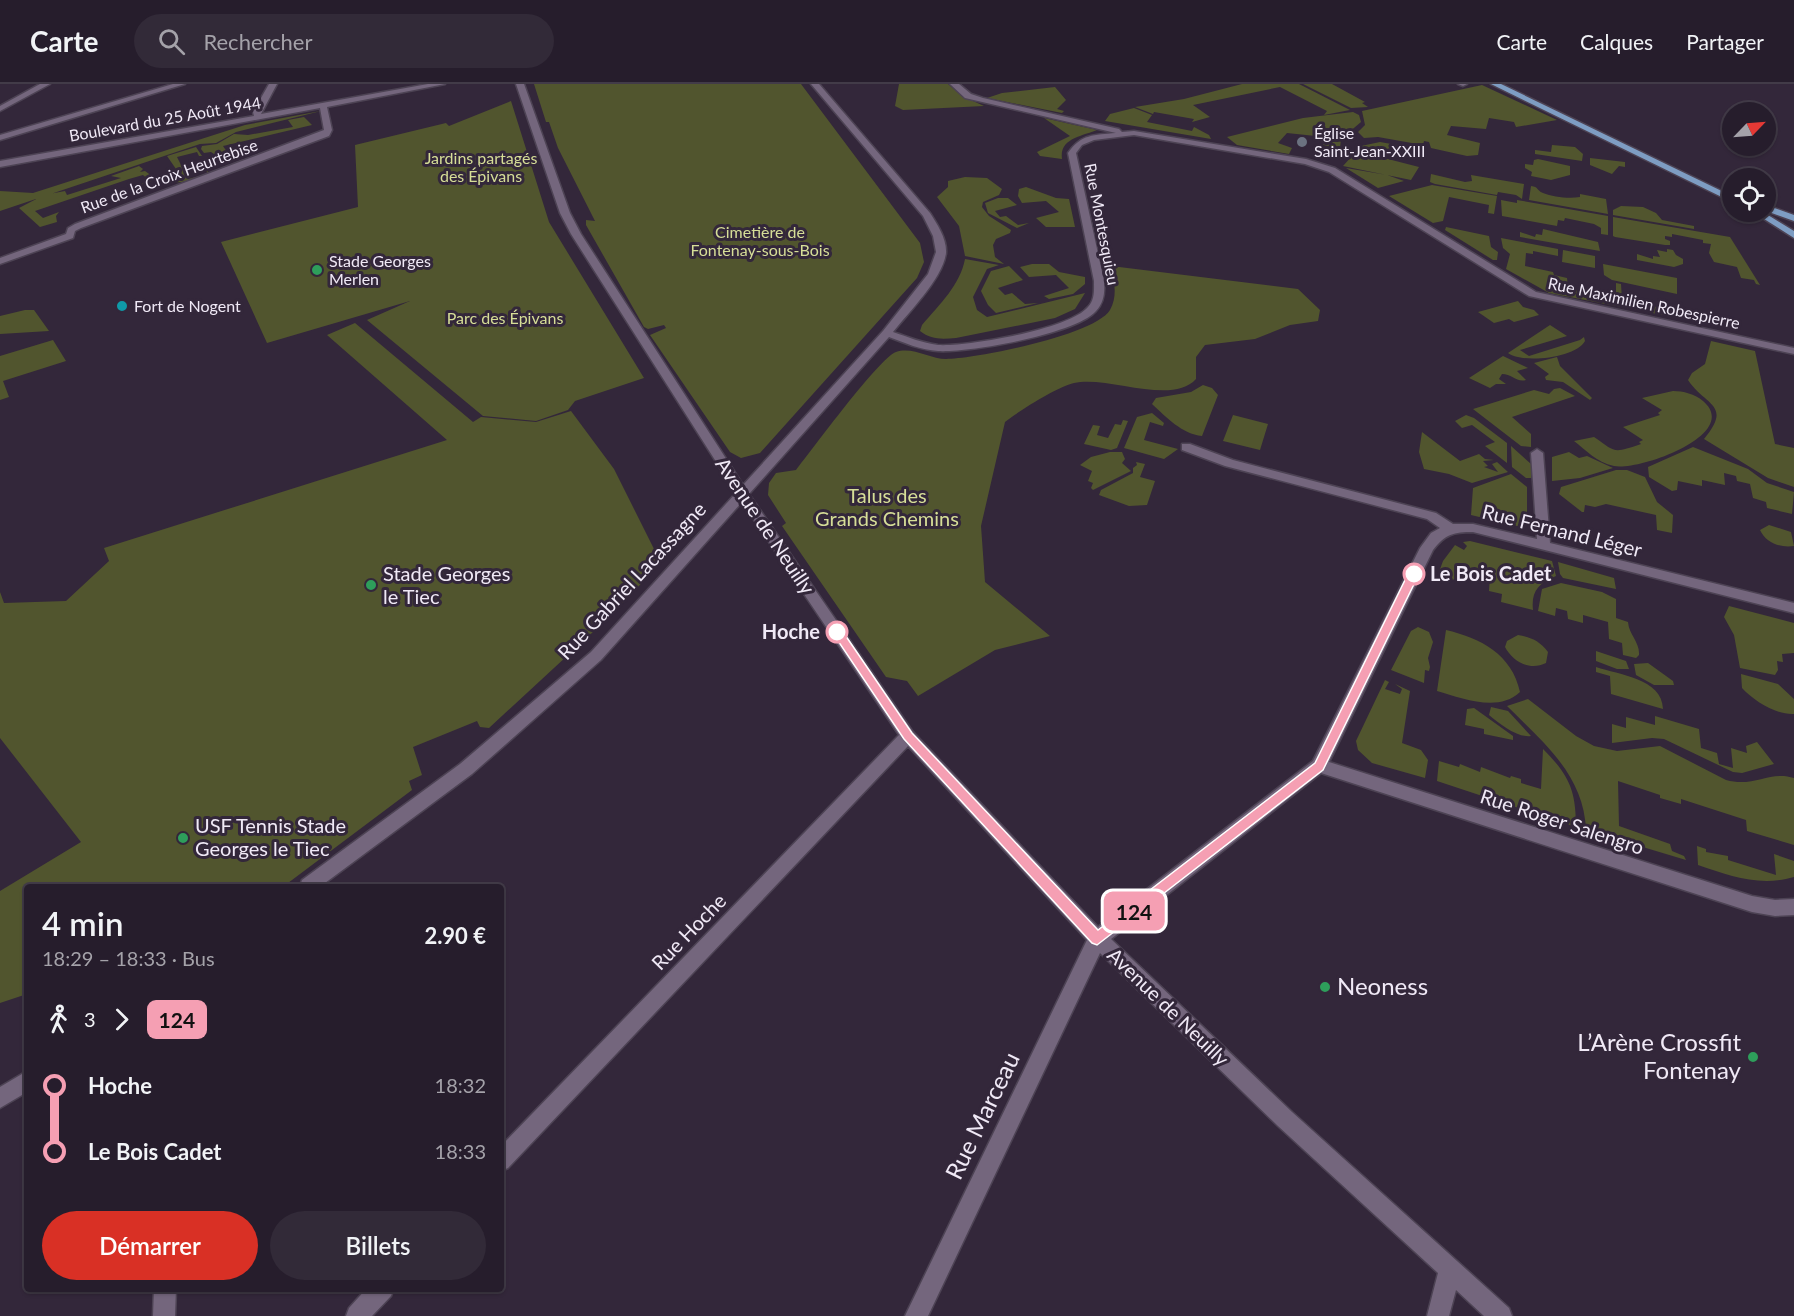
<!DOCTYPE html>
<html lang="fr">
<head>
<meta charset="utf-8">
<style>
	:root { --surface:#261d2c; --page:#322a38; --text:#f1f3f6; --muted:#a4a2a9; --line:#423b48; --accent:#d93025 }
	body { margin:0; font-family:Lato,sans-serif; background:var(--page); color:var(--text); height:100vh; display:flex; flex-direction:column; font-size:22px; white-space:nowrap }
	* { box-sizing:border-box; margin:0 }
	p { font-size:20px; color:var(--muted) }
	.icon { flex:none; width:33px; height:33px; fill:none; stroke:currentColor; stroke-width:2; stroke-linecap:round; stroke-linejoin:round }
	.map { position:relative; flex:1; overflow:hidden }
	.sheet { position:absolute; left:24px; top:800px; width:480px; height:408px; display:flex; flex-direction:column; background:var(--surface); border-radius:6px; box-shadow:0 2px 4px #0004,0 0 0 2px var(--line) }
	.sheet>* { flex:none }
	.badge { padding:0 12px; border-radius:9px; font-size:21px; line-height:39px }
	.needle { width:39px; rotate:65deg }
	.tools { position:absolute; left:1722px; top:18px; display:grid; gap:12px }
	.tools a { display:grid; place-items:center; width:54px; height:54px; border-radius:50%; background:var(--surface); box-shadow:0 2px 4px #0004,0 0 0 2px var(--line); font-size:30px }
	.map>.badge { position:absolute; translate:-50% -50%; box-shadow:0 0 0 3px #fff }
	.legs { display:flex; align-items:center; gap:9px; height:66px; padding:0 18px; font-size:20px }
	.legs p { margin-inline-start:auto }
	.head { display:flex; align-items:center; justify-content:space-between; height:102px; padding:0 18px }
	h1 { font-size:33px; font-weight:600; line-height:45px }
	.button { display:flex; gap:12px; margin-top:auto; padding:12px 18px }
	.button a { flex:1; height:69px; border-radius:36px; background:var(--accent); color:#fff; font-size:24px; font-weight:600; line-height:69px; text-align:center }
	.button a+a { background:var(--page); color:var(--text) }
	ul { padding:0 18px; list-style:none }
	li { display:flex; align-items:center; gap:21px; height:66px; font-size:22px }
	li i { display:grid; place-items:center; width:9px; height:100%; margin:0 8px; background:currentColor }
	li i::after { content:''; width:15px; height:15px; margin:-8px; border:4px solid; border-radius:50%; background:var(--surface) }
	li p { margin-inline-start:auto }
	li:first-child i { background:linear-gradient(#0000 50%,currentColor 0) }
	li:last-child i { background:linear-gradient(currentColor 50%,#0000 0) }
	header { display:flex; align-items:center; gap:36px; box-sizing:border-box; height:84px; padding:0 30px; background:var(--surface); border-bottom:2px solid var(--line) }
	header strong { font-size:28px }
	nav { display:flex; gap:33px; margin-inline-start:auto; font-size:21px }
	.search { width:420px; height:54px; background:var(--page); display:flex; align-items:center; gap:15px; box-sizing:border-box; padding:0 21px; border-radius:33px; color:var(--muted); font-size:22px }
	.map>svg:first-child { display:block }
	.green { fill:#51552e }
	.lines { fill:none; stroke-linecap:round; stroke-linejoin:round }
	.minor-casing { stroke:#4d4354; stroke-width:3 }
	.major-casing { stroke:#4d4354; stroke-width:3 }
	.minor { fill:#74667d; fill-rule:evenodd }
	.major { fill:#7e9dc3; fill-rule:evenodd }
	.line-1 { fill:#f59fb3; stroke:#fff; stroke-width:1.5 }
	.worship-dot { fill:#6b7280; stroke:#33273a; stroke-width:2 }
	.leisure-dot { fill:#2e9e5b; stroke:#33273a; stroke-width:2 }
	.culture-dot { fill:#0f9aa8; stroke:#33273a; stroke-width:2 }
	.stop-1-dot { fill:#fff; stroke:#f59fb3; stroke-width:3 }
	.labels { text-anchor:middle; stroke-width:6; stroke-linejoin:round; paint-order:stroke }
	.far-street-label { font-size:16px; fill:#f0e9f6; stroke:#33273a }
	.far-poi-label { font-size:16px; fill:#f0e9f6; stroke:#33273a; text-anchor:start }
	.far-park-label { font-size:16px; fill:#d6de97; stroke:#33273a }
	.park-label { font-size:20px; fill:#d6de97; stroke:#33273a }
	.street-label { font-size:20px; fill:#f0e9f6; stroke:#33273a }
	.poi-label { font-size:20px; fill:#f0e9f6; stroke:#33273a; text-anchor:start }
	.stop-label { font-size:20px; font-weight:bold; fill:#f0e9f6; stroke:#33273a; text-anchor:start }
	.near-poi-label { font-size:24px; fill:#f0e9f6; stroke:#33273a; text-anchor:start }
	.near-street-label { font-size:24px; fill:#f0e9f6; stroke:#33273a }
</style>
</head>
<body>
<header>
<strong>Carte</strong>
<div class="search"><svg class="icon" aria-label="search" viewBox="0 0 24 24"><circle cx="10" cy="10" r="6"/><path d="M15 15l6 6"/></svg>Rechercher</div>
<nav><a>Carte</a><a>Calques</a><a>Partager</a></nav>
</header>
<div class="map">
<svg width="1794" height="1232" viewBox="0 0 1794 1232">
	<rect width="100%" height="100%" fill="#33273a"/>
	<path class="green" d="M534,0H801L920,159L924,178L917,194L760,369L741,374L730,368L650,251L666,244L664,241L648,245L644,243L586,141V136L595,137L558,64L549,38H546Z
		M899,0H948L962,12L984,22L903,26L895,22Z
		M1242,0H1299L1350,26L1324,31L1327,27L1280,3L1193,21L1210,33L1192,38L1194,35L1154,28L1153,30L1135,23L1184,15Z
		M1303,0H1332L1365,18L1362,19L1368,23L1351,24Z
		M1482,1L1557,36L1516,43L1514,38L1489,34L1486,45L1451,42L1447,51L1480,59L1478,71L1467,72L1431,64L1429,58L1424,57L1423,61L1378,53L1364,54L1358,48L1365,41L1362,27Z
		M1055,3L1066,16L1057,25L1064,27L1062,29L987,14L1002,9Z
		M511,17L549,138L644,294L575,317L568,326L536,337L483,332L367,236L410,217L267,259L221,158L358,123L355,61L446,39L449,42Z
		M1134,24L1152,31L1147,38L1192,47L1194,43L1209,51L1211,55L1105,37L1110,30Z
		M321,27L236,48L216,59L200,60L0,127V107L33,109L245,41Z
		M1353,28L1359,31L1361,38L1341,55L1340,64L1323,61L1325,53L1287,49L1278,59L1292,64L1289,70L1237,61L1227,53L1303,34Z
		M304,33L312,41L223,62L227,68L243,66L217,72L211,68L204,69L201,65L202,62L217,60L234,50L248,51L293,43L288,36Z
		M1044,34L1097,46C1083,52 1059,54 1062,75L1040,72L1037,68L1070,52Z
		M1380,58L1425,66L1424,70C1416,69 1392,61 1384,66V74L1419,83L1411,96L1343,82L1361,62Z
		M1552,61L1575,63L1583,70L1582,77L1535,70V66L1551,68Z
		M196,63L202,72H199L197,68L177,73L188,95L208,90L206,86L211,90C194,97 181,99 162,99L159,95L176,90V85L167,72Z
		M1590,74L1625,78V83L1619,82L1612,90L1590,81Z
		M1538,75L1570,82V91L1551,96L1531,92L1532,88L1525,84V80L1533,81L1534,76Z
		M139,82L143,85L140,88L145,87L156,95L134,105L132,103L150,97L143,91L129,95L35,127L43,134L59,128L56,132L57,138L40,143L19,124L44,111L65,107L67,111L121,94L111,92Z
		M1346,84L1387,91L1404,97L1378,104Z
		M1431,90L1465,98L1472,97L1471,91L1524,100L1522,115L1516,111L1498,108L1497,111L1435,100L1430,98Z
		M965,93L987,94L1002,105L999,111L983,118L982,123L989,132L1011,146L1010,149L996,155L993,161L995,173L1004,180L965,172L959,142L937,113L948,103V97Z
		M1432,101L1497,112L1494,130L1488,129L1489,121L1449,113L1443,137L1433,139L1389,112Z
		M1531,102C1539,103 1536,106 1543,109C1553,113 1569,115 1580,113V110L1606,115L1608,130L1529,116Z
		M1026,103L1056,114L1069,115L1075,143H1046L1036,134L1059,128L1046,117L1022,119L1018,112L1019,105Z
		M998,114H1008L1017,121L995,127L1000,133L1006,132L1018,141L1029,139L1017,144L988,129L985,119Z
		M1501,116L1517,119V116L1608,132V151L1601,150V144L1594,140L1565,134L1564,137L1558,136L1557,142L1502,132Z
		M1621,122L1643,123L1656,129L1662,136L1694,142V145L1613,131V126Z
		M1613,133L1730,153L1760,201L1756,200L1754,196L1741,194L1737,183L1714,178L1709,169L1711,160L1703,159V156L1672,150V153L1665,152V155L1670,157V161H1665L1615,153L1613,152Z
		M1446,143L1489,152L1491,163L1498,168L1497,176H1493L1445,146Z
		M1543,145L1598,158L1600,167L1520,153V148L1535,153L1536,150L1542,151Z
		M1501,154L1558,165V172L1533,167V170L1526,169L1525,182L1553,188L1554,191L1567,194L1568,204L1616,213V199L1621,200L1622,216L1697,231L1699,238L1549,209L1506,185L1510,170L1503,164Z
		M1667,165L1673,166L1676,171L1683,175V180L1674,183L1637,176V170L1653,175V172L1660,173L1657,166L1667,168Z
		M1563,166L1595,172V184L1562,178Z
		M965,175L999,181L987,185L973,213L977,226L987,233L1085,209L1075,225L1055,234L956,254C942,255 931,256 920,247L922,241C940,220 960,201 965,175Z
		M1032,180H1049L1059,188L1085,193V200L1073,210L1049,215L1044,212L1069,204L1056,191L1029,193L1020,183Z
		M1603,180L1677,194V210L1612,196L1604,191Z
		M1009,182L1023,196L998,204L1005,211L1012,209L1025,220L1038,219L996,229L988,221L981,207L991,187Z
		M1111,182L1298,205L1320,226L1318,237L1290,241L1255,255L1205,261L1196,273V295C1172,322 1107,291 1074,299C1057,303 1019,327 1005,338L981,442L985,498L1050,552L995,566L918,612L907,597L886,593L782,442L786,439L768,411L769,399L776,389L796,386C812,366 879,274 896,268C912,262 930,275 946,275C975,275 1095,251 1110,226C1118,212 1114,196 1111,182Z
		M1518,217L1523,223L1534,226L1539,231L1514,238L1509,235L1494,239L1478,228Z
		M25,226H34L49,247L0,250V232Z
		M355,239L473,338L481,333L536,338L571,327L614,385L661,479L607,535L489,644L480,643L477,637L413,663L422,691L409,697L412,706L284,802H27V910L0,919V807L81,758L0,654V508L4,519L66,517L109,477L104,464L447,356L327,251Z
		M1550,241L1567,252L1520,266L1529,272L1580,256L1584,253L1585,257C1576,274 1522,280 1508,269Z
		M53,256L66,277L3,297L9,313L0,316V272Z
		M1711,257L1755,267L1775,360L1794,364V403L1768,394L1704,355C1733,320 1705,322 1688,296L1692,289L1705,280Z
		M1503,272L1528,284L1517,287L1526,296C1517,299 1512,290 1502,290L1499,295L1506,300H1496L1490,304L1469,294Z
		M1557,273L1560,282L1592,314L1590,316L1563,298L1546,296L1545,293L1549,290L1534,279Z
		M1203,301L1212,304L1218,311L1202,352C1182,350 1166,333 1152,320L1156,314L1191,308Z
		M1560,304L1575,312L1512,333L1531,350V363L1521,362L1473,325L1534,306L1549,310L1554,305Z
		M1673,307C1683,307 1695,310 1703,317C1742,350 1640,387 1614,382C1596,378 1586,366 1574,357L1594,353C1616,368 1612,370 1641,360L1639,358L1643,356L1623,343L1660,331L1658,329L1662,326L1642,314Z
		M1152,329L1164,339L1163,342L1150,338L1144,356L1178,365L1164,375L1124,364L1137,333Z
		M1233,331L1268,340L1260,366L1223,357Z
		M1466,331L1474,334L1507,359V379L1485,362L1495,358L1472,341L1462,344L1455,337Z
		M1123,336L1128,337L1117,364L1111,366L1084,360L1093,341L1100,342L1097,351L1108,354L1115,340L1121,341Z
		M1422,348L1460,377L1479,370L1485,375L1494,376L1483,377L1488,382L1484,383L1498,388L1492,380L1497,378L1508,388L1472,399L1449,390L1424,385L1419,368Z
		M1511,362L1531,380V394H1526L1512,383Z
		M1693,363L1748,385L1767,399L1794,408L1792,430L1767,424L1766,418L1753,414L1750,400L1737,397L1736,392L1724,389L1725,401L1702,396V402L1678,397L1677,406L1672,407L1649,393L1648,383Z
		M1110,368H1122L1125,375L1122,379L1131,387L1093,406L1091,404L1093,399L1088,397L1092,387L1080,381L1091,373Z
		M1569,368L1579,374L1587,372L1613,384L1580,394L1552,397V373Z
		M1136,378L1145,380L1140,393L1155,397L1147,421L1129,422L1099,411L1101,406L1133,389V384L1137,381Z
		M1616,386H1627L1645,393L1657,418L1673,431L1672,449L1657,446L1656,431L1606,420L1595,423L1585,421L1584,428H1582L1559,410L1561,403Z
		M1511,390L1527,403V440L1517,442L1471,431L1473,404Z
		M1769,441L1791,448L1794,462C1780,464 1766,459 1760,446Z
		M1470,457L1552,477L1556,492C1538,499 1531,508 1533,526L1501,518L1502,510L1489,507L1490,491L1464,483L1456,495L1435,499L1443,477L1455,461L1464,466L1467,462L1463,458Z
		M1558,478L1614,494L1616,505L1563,494L1560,490Z
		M1561,499L1602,508L1616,515V534L1628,538C1629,551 1640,558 1639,571L1636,574L1623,571L1622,559L1609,555L1608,538L1583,531V539L1568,535L1567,527L1556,524L1555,532L1538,527L1542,505Z
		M1729,522L1794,539V569L1782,570L1783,578L1777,577L1778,586L1775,591L1740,584L1734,551L1724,533Z
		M1418,543L1429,548L1433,558L1428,574L1430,583L1429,587L1425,586L1424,599L1391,586L1411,547Z
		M1446,546C1480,554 1512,570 1520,608C1498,629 1462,614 1437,607Z
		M1518,551C1531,553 1540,557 1548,568L1546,579C1530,587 1513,578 1505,563L1507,557Z
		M1596,567L1626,577L1629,585H1617L1596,577Z
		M1648,579L1673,597L1674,601H1654L1636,591L1634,580Z
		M1596,583C1619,591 1662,594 1663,625L1611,610L1610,592L1596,588Z
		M1741,590L1778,600L1794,615V630C1776,631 1754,617 1742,604Z
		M1385,596L1389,598L1385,605L1400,610L1402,605L1395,600L1410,607L1402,659L1421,666L1428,676L1425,694L1372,679L1358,666L1356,657Z
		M1528,615L1576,652L1594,662L1617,667L1660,662L1726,696C1754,704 1770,686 1794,694V761L1747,747L1746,736L1681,715V720L1660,714V711L1618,697L1619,742L1670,760L1672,767L1684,772L1686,776L1586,746C1584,691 1543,658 1507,622Z
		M1491,623L1508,627L1531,652C1517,654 1500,640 1489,631Z
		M1474,624L1513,652V656L1484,650V645L1465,641L1467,625Z
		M1655,632L1699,645L1701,664L1717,669L1719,680L1733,684L1731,664L1747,669L1746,662L1757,658L1774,680L1742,689L1733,688L1664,655L1652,654L1612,659V640L1626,644V633L1655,641Z
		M1543,665C1569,691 1576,706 1576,743L1437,697L1439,677L1459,683L1460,680L1480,688L1481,683L1510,694L1511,692L1521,695V699L1541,705Z
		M1697,762L1706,765V768L1728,772V776L1776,791L1774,770L1794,777V793C1760,803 1730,792 1698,781Z"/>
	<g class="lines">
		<g class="minor-casing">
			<path id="minor" d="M40,0H50L0,27V22Z
				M173,0H185L0,56V51Z
				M269,0H277L261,30L428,0H445L327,23L332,46L329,52L81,144L75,147L73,154L0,180V174L66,150L68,144L75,140L324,46L320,24L0,83V77L254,32L253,28Z
				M516,0H524L570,129L581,150L743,401L883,247L928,190L936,168L933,152L923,132L811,0H819L930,129C937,140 947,155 946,169C943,194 909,228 893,248C908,253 922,259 938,261C967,263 1070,245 1088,223C1095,216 1094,206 1094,197L1068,69C1081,50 1094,51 1116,49L965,14L950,0H959L971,10L983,14L1119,45L1122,48L1134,47L1306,75L1335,84L1536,208L1794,264V270L1529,212L1329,88L1305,80L1134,51L1094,56L1082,61L1076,69L1104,197C1105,208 1104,219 1096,227C1076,250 968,269 938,267C921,266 905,259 889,253L749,410L913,648L1098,843L1313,677L1420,464L1431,449L1440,444L1427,435L1225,382L1182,366V360H1190L1233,376L1436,429L1453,440H1473L1537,455L1531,369L1537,365L1543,369L1550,459L1794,519V529L1473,448C1454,448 1445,450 1433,466L1329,678L1752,812L1775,816L1794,815V831L1775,832L1752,828L1321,689L1111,855L1292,1028L1509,1224L1512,1232H1484L1456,1206L1449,1232H1427L1438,1189L1278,1042L1100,869L928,1232H905L1087,856L908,662L508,1084L501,1087V1062L899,651L742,418L601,576L472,690L321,802H300L302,796L460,680L591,568L736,409L571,150L560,129Z
				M1458,0H1467L1463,2Z
				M27,987V1008L0,1024V1003Z
				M154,1204H176L175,1232H153Z
				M367,1204H394L391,1212L372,1232H346L349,1224Z"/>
		</g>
		<g class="major-casing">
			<path id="major" d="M1491,0H1501L1732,112V118Z
				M1766,121L1794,131V137L1766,127Z
				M1753,128H1763L1794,147V154Z"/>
		</g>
		<use href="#minor" class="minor"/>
		<use href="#major" class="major"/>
	</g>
	<path class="line-1" d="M1414,486L1419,490L1323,686L1097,861L1092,859L904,655L832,548L837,544L841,545L912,649L1098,846L1315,679L1408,490Z"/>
	<circle class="worship-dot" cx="1302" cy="58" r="6"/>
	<g class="leisure-dot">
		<circle cx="317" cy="186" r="6"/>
		<circle cx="371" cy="501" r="6"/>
		<circle cx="183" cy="754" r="6"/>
		<circle cx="1325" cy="903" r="6"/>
		<circle cx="1753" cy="973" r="6"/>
	</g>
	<circle class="culture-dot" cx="122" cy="222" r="6"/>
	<g class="stop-1-dot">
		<circle cx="1414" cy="490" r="10"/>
		<circle cx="837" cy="548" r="10"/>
	</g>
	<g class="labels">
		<g class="far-street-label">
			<text transform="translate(165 35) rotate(-10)" y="6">Boulevard du 25 Août 1944</text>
			<text transform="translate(169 92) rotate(-20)" y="6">Rue de la Croix Heurtebise</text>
			<text transform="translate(1102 140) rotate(79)" y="6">Rue Montesquieu</text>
			<text transform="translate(1644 219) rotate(12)" y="6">Rue Maximilien Robespierre</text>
		</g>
		<g class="far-poi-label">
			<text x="1314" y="55">Église<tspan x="1314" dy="18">Saint-Jean-XXIII</tspan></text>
			<text x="329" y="183">Stade Georges<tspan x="329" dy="18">Merlen</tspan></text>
			<text x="134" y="228">Fort de Nogent</text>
		</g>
		<g class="far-park-label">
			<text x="481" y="80">Jardins partagés<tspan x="481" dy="18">des Épivans</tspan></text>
			<text x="760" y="154">Cimetière de<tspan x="760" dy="18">Fontenay-sous-Bois</tspan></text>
			<text x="505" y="240">Parc des Épivans</text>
		</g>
		<g class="park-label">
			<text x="887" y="419">Talus des<tspan x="887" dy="23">Grands Chemins</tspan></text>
		</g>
		<g class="street-label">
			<text transform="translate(765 442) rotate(56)" y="7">Avenue de Neuilly</text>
			<text transform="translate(1562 447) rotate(14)" y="7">Rue Fernand Léger</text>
			<text transform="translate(632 497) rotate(-47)" y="7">Rue Gabriel Lacassagne</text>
			<text transform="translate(1562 738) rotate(18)" y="7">Rue Roger Salengro</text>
			<text transform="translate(689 848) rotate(-46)" y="7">Rue Hoche</text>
			<text transform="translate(1168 923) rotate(44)" y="7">Avenue de Neuilly</text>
		</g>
		<g class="poi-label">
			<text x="383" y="497">Stade Georges<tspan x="383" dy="23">le Tiec</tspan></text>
			<text x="195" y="749">USF Tennis Stade<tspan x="195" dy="23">Georges le Tiec</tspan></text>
		</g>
		<g class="stop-label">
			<text x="1430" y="497">Le Bois Cadet</text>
			<text x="820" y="555" text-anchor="end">Hoche</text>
		</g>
		<g class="near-poi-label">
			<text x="1337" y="911">Neoness</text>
			<text x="1741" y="967" text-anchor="end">L’Arène Crossfit<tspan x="1741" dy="28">Fontenay</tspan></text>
		</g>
		<g class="near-street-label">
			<text transform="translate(983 1032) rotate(-64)" y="8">Rue Marceau</text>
		</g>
	</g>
</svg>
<div class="tools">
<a><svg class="needle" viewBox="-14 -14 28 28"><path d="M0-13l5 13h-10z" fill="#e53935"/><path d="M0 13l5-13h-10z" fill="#a4a2a9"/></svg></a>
<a><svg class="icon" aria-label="locate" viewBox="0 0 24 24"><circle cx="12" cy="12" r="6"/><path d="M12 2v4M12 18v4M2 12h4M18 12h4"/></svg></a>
</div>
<b class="badge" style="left:1134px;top:827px;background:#f59fb3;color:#111">124</b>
<section class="sheet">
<div class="head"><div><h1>4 min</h1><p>18:29 – 18:33 · Bus</p></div><b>2.90 €</b></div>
<div class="legs"><svg class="icon" aria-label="walk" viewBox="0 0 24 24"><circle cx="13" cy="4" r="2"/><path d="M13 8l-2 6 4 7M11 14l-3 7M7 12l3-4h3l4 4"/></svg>3<svg class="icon" aria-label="forward" viewBox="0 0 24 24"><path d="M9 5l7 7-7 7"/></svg><b class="badge" style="background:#f59fb3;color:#111">124</b></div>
<ul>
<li><i style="color:#f59fb3"></i><b>Hoche</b><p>18:32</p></li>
<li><i style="color:#f59fb3"></i><b>Le Bois Cadet</b><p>18:33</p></li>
</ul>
<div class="button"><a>Démarrer</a><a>Billets</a></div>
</section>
</div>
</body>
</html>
